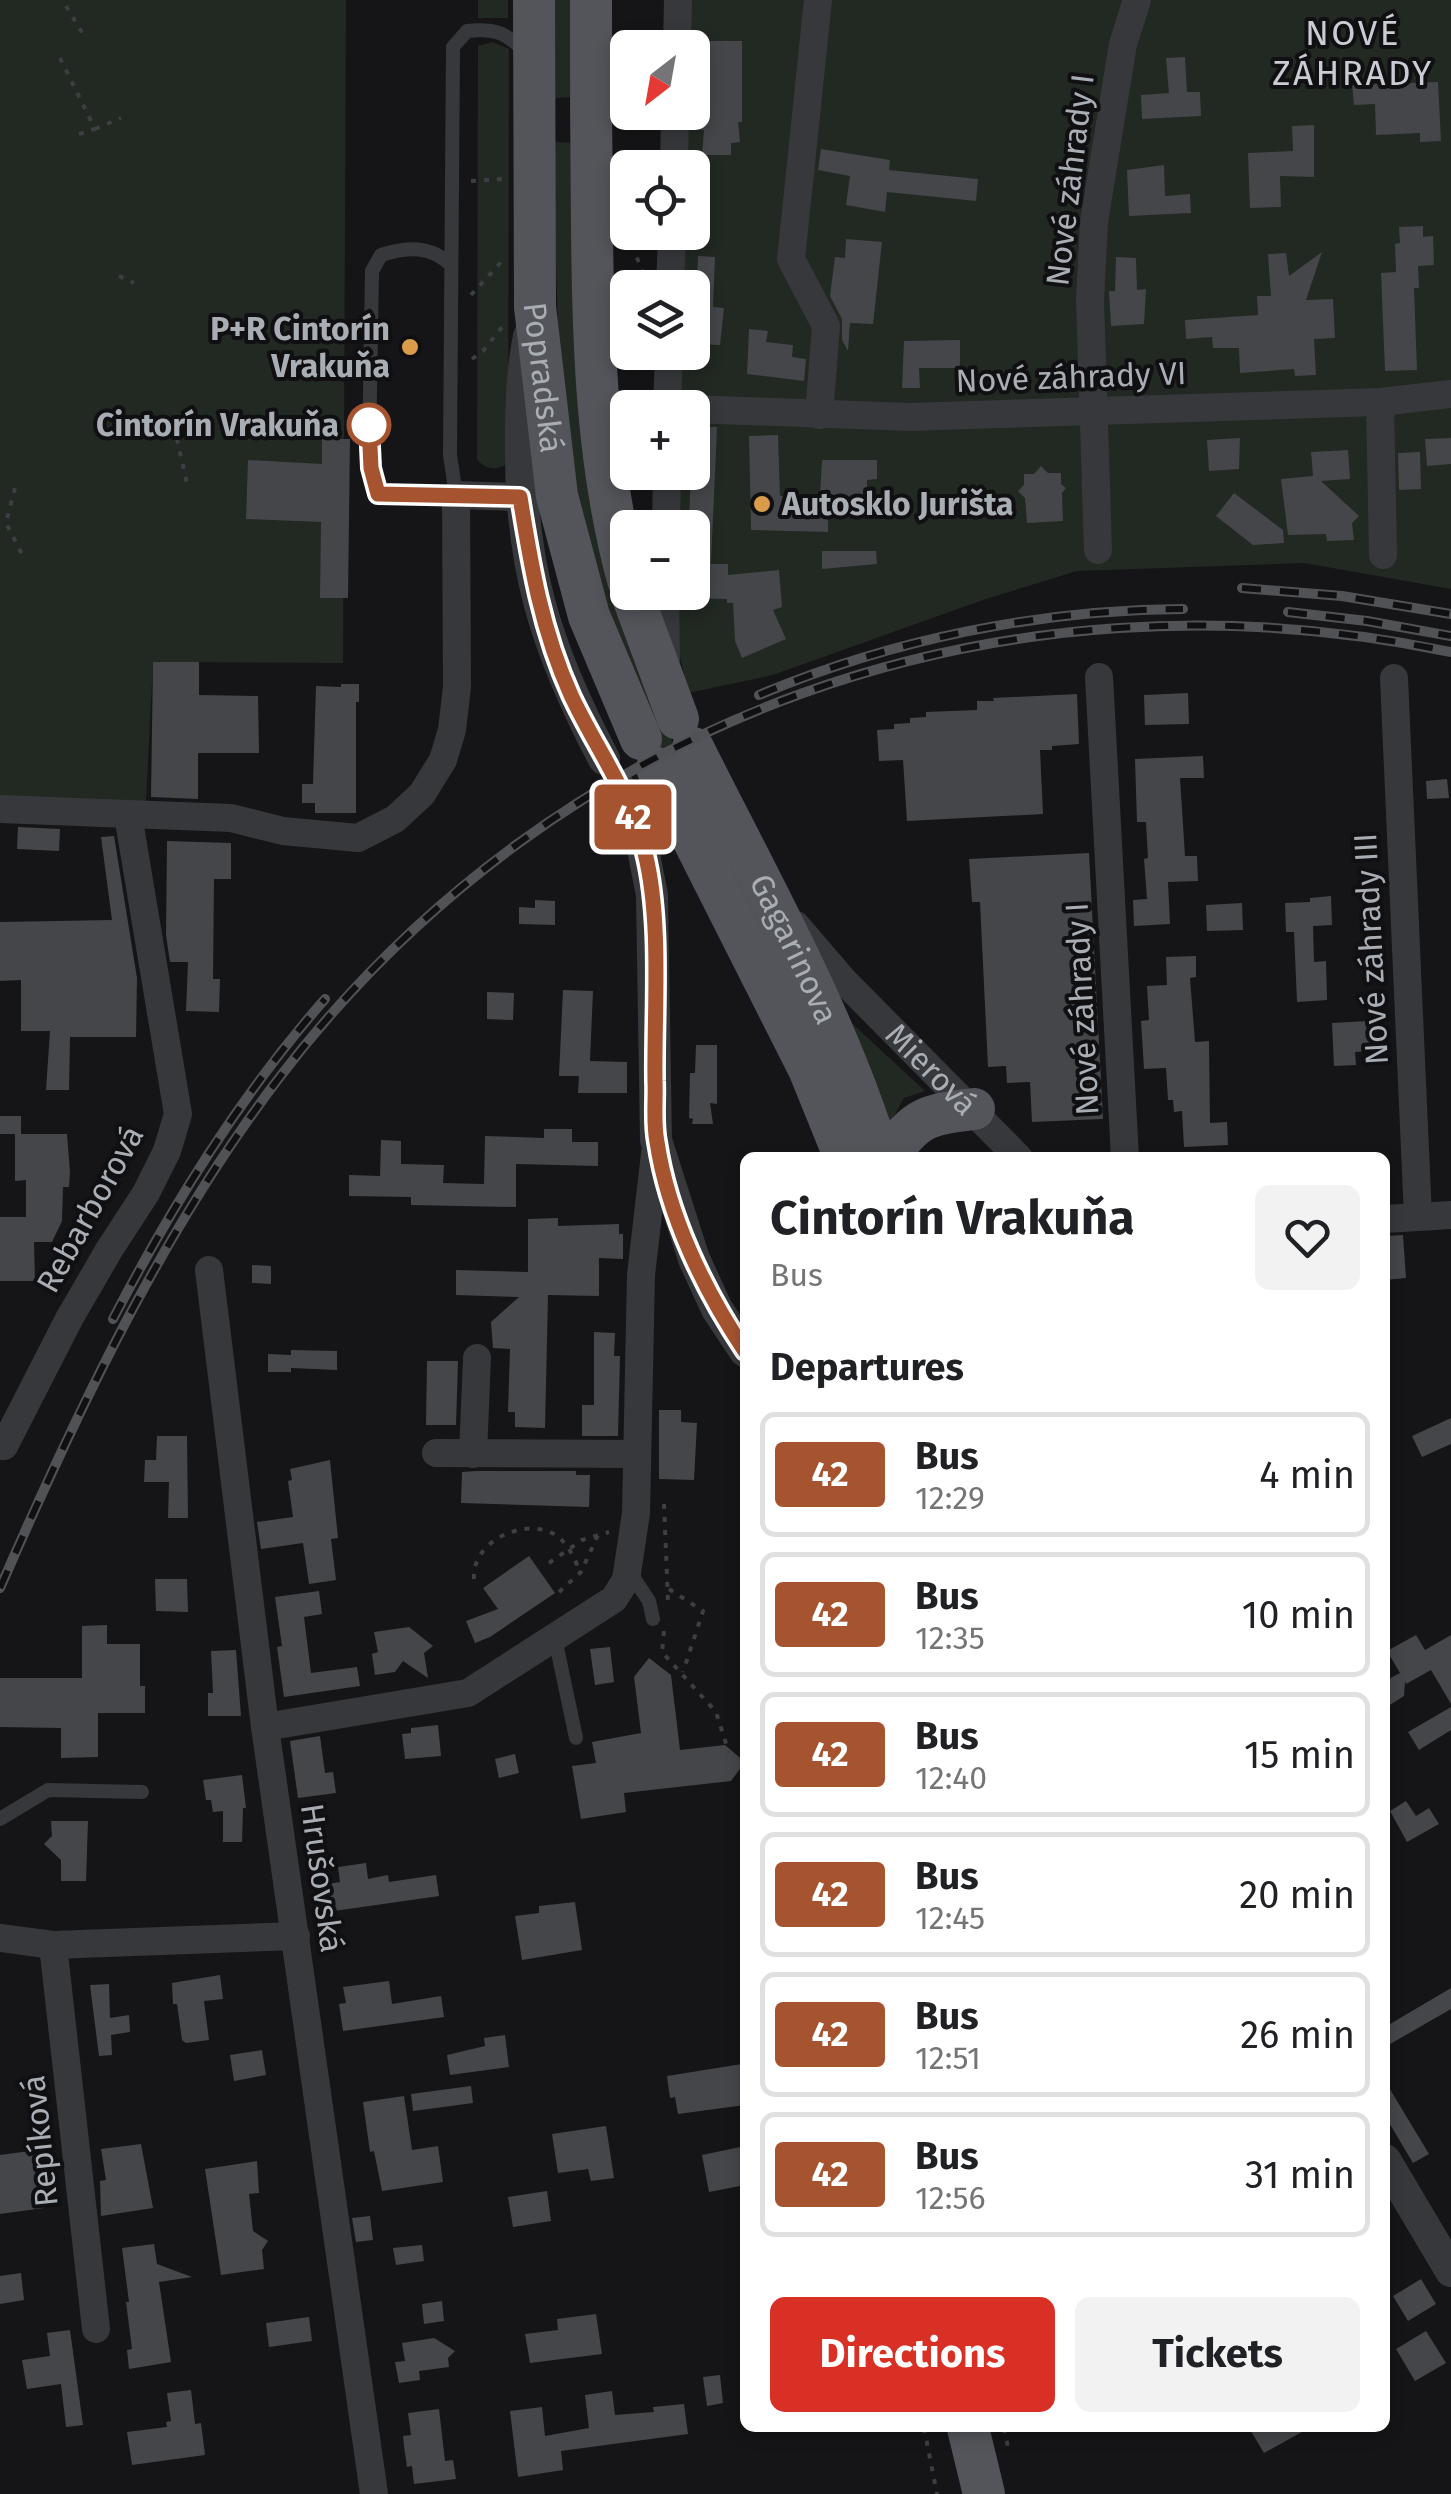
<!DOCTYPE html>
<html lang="en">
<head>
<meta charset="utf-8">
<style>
	:root { --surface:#fff; --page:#f2f2f2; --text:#202124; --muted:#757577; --line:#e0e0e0; --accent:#d93025 }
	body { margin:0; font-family:"Fira Sans",sans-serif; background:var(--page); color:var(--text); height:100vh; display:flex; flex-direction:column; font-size:38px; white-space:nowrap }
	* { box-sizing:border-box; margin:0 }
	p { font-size:32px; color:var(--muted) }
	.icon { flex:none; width:55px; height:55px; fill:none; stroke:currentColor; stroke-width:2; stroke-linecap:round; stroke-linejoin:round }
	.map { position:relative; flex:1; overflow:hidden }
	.drawer { position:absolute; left:740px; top:1152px; width:650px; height:1280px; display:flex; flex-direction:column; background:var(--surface); border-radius:15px; box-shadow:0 5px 15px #0003 }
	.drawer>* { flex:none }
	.badge { padding:0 20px; border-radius:8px; font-size:35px; line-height:65px }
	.needle { width:65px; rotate:211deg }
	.buttons { position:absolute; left:610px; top:30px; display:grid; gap:20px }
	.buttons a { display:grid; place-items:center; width:100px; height:100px; border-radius:15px; background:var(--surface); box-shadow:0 5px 15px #0003; font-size:50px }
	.map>.badge { position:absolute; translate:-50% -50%; box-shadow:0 0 0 5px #fff }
	h2 { padding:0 30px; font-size:38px; line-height:90px }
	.round { display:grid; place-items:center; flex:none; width:105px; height:105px; border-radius:15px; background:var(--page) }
	.overview { display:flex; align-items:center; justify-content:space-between; height:170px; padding:0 30px }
	h1 { font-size:48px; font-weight:700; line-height:75px }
	.button { display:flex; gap:20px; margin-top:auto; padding:20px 30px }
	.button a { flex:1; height:115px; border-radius:15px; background:var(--accent); color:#fff; font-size:40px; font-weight:700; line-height:115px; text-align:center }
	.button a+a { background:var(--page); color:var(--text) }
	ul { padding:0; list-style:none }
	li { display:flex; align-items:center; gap:30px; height:125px; margin:0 20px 15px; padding:0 10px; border:5px solid var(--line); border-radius:15px }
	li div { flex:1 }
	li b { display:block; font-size:38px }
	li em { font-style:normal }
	li .badge { min-width:110px; font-weight:700; text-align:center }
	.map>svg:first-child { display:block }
	.green { fill:#222822 }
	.building { fill:#444649 }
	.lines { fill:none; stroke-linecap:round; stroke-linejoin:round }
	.path { stroke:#3d3f42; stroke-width:4; stroke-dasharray:5 8; stroke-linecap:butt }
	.service { stroke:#37383b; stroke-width:14 }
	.minor { stroke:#37383b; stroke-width:28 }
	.tertiary { stroke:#37383b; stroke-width:32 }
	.primary { stroke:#53555a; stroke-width:42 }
	.rail-casing { stroke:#505256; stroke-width:10 }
	.rail { stroke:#101012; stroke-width:6; stroke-dasharray:19; stroke-linecap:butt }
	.line-casing { stroke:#fff; stroke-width:22 }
	.line { stroke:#a65430; stroke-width:15 }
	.poi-dot { fill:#da9c4a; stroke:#101012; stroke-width:4 }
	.stop-dot { fill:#fff; stroke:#a65430; stroke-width:5 }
	.labels { text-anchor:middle; stroke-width:8; stroke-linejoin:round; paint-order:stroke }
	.street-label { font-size:32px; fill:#a9aeb5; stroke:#101012 }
	.poi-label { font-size:32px; font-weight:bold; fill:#a9aeb5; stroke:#101012; text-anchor:end }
	.stop-label { font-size:32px; font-weight:bold; fill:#a9aeb5; stroke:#101012; text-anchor:end }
	.neighbourhood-label { font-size:35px; letter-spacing:2.5px; fill:#c9ccd2; stroke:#101012 }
</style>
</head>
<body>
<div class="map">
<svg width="1451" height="2494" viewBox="0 0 1451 2494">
	<rect width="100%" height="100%" fill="#151517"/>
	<path class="green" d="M0,0H346L343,663L153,662L146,802L0,797Z
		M478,0H508V18H478Z
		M554,0H574V97L555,98Z
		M685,0H1451V589L1304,563L1077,571L983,600L773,675L688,693L673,626L674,593L692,592V528L675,527L676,473L692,472V408L677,407L678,353L692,352V288L679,287V233L692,232V168L681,167L682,113L692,112V48L684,47Z
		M493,42L509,49L508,463C497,471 485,470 477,459L478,46Z
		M552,142L579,143L645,680L671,739L740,870L715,860L628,678L598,590L561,418Z
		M841,1013L925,1091L904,1098L889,1125Z"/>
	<path class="building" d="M698,41H742V122H738L740,142L731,143V155H702L704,130H695Z
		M1185,57L1187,92H1200L1201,116L1142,119L1141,95L1169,93L1166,58Z
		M1438,82L1441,141L1420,142V133L1376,135L1375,104L1354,105L1352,85Z
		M1314,125V177L1280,176L1281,207L1250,208L1248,153L1293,151L1292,126Z
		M821,149L890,160L889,170L978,179L976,201L887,192L885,212L846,205L850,176L818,170Z
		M1164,165L1165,196L1190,194L1191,213L1129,216L1127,170Z
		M1423,226V237L1433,236L1434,265L1418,266L1419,288H1414L1417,370L1385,371L1381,273L1396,272L1395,244L1400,243L1399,227Z
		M846,239L882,242L873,324L850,323L848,351L842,340V319L830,296L835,257L845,258Z
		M1322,252L1306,300L1333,299L1335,338L1314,339L1316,375L1295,376L1294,369L1240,373L1239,348H1213L1212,337L1186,339L1185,320L1258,315L1257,296H1271L1268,254L1286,253L1289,276Z
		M698,256L715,257L713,307L724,308L720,345L695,344Z
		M1116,257L1136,258L1137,290L1146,289L1144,324L1111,326L1109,291H1115Z
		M749,329L768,331L766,342L793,345L792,357L806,359L804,381L747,374Z
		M960,340V368H919L920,388H902L904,341Z
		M692,427H717L711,564H728V575L779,570L782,607L773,610L786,639L742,658L735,641L733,603H727V599L692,598V528H689Z
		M778,435L780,496L820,495L822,460H877V479L867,480V508H828V532L751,530L749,436Z
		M1240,438L1239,469L1209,471L1207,440Z
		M1451,438V464L1427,466L1425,439Z
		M322,439H350L348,598H320L321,522L246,519L248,460L322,464Z
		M1348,450L1350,479L1321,481L1359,516L1352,523L1354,540L1327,541L1326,534L1288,535L1281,479L1313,476L1311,452Z
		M1420,452L1421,489L1399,490L1398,453Z
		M1041,466L1048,473H1061V484L1066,488L1062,493L1063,521L1027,523L1025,498L1018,491L1024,485V474H1034Z
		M1234,493L1283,530L1284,543L1253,545L1216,516Z
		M822,551H876L877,564L822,569Z
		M153,662H199V695L258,696L259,753H198V799L151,797Z
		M341,684H359V702H356V813H315V803H302V784H313L316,686L341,687Z
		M1188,693L1189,724L1145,725L1144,695Z
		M1077,694L1079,744L1052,746V750H1040L1043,814L907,821L903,760L879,761L877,730L894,729V724L910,723V718L926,717V712L977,710V701H994L993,698Z
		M1203,756L1204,778H1180L1185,856H1197L1198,881L1168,882L1170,924L1134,926L1133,900L1147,899L1144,859L1148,858L1146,822H1137L1135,759Z
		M1447,779L1449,798L1427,799L1426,781Z
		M18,827L60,829L59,851L17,849Z
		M114,836L137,978L136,1037H70L69,1090H46L50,1031H21V980L0,981V922L112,920L101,837Z
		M167,841L231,843V879H214L213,979H220L219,1012L186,1011L188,962H170L166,935Z
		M1089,853L1103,1119L1032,1122L1030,1082L1007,1083L1006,1066L988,1067L980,902H972L969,859Z
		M1331,896L1332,925L1313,926L1314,962L1326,961L1327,1000L1297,1002L1294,932H1286L1285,903L1310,902V898Z
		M535,900L555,901V925L519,924V907L535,908Z
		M1242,903L1243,930L1207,931L1206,905Z
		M1196,956V977L1190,978L1195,1042L1209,1041L1210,1123L1227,1122L1228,1145L1184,1147L1182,1111L1174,1112L1173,1100H1168L1166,1068L1144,1069L1141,1021L1149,1020L1147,986L1167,985L1166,957Z
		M563,990L593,991L590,1061L627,1062V1093H578L579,1076H559Z
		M487,992L514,993L513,1020L487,1019Z
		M1368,1021L1370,1051L1355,1052L1356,1065L1334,1066L1332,1023Z
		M696,1045H717V1104L710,1103L713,1124H692L693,1119L689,1118L690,1073H695Z
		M0,1116H21V1134H67L70,1172L69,1187H63L62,1221L52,1242H34L35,1281H0V1217H26V1180L15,1181V1134H0Z
		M544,1129H572V1142H598V1166L516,1164V1207L411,1205V1197L349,1196V1175L380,1176L381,1140L401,1141V1164L444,1165L443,1183L484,1184L485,1136L544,1138Z
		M558,1218V1226L619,1224V1234H623V1259L599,1258V1296L548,1295L545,1428L515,1427V1412H508L510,1349L493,1348L491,1322L519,1297L456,1295V1270L528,1272V1219Z
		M1403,1235L1406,1278L1385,1280V1236Z
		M252,1265L271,1266V1284L252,1283Z
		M594,1332L615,1333L614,1356H620L618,1436H582V1405H594Z
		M291,1350L337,1351V1370L291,1368V1372H268V1354L291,1355Z
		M427,1361H458L456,1425H426Z
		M659,1410H681V1422L697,1423L694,1480L659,1479Z
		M1451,1418V1444L1422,1457L1412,1436Z
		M157,1436H187L188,1518H168L169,1482H144L145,1460H156Z
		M330,1460L338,1538L331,1539L336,1580L309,1584L303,1543L261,1549L257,1522L293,1517L288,1481L292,1480L290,1469Z
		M476,1471H576V1475H590L589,1507L461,1503L462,1472Z
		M529,1556L555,1593L490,1637L475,1643L466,1621L498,1609L483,1588Z
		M155,1579H187L188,1612L156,1611Z
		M319,1591L322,1614L304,1617L311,1673L357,1667L360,1686L284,1697L277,1647L282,1646L275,1597Z
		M107,1625V1644H140V1686H145V1713H98V1757L61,1758V1728L0,1727V1678H82V1626Z
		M409,1627L433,1646L424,1653L428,1678L403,1661L395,1672L375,1675L372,1654L378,1652L374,1632Z
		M1416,1635L1425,1650L1451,1635V1704L1431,1670L1406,1684L1405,1681L1404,1696L1385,1708V1681L1400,1673L1387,1651Z
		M610,1647L614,1682L595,1685L590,1649Z
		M236,1650L241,1716H208V1693H213L211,1651Z
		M649,1658L671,1675L680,1750L725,1745L745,1762L731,1781L624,1793L626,1812L581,1819L572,1766L596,1763L592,1742L641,1733L634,1677Z
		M1451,1707V1730L1419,1750L1408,1732Z
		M438,1725L441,1756L405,1759L402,1734L411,1733V1728Z
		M320,1736L325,1773L333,1772L336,1793L298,1798L290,1741Z
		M515,1754L519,1773L499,1778L495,1759Z
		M242,1775L246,1808H243L242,1842H223V1811L213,1812L211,1800H206L203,1780Z
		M1406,1801L1416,1816L1429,1808L1439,1824L1407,1842L1390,1811Z
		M51,1821H88L86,1881H61V1860L44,1844L52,1836Z
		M366,1863L368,1879L388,1875L389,1882L436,1875L439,1896L327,1912L323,1885L340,1882L338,1867Z
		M575,1902L582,1950L522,1960L515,1916L539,1913V1906Z
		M220,1975L223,1999L204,2001L209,2040L186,2043L182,2040L177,2004H173L172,1983Z
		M389,1981L392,2004L441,1996L444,2017L343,2031L339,2004L346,2003L343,1987Z
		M109,1984L110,2018L129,2015L130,2032L111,2035L112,2055L99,2056L90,1985Z
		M1451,1988V2009L1385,2047V2027Z
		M505,2035L509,2067L450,2075L447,2055L485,2046L484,2038Z
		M262,2050L266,2075L234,2081L230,2055Z
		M742,2064L745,2105L678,2114L675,2097L670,2098L667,2076Z
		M1385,2081L1429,2154L1413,2163L1385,2116Z
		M471,2086L473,2103L413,2111L411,2094Z
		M404,2096L412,2150L438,2146L443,2182L382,2191L374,2151L370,2152L363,2102Z
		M606,2126L614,2178L591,2181L588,2169L558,2173L552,2134Z
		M141,2144L153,2208L101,2216L100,2181L106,2180L101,2149Z
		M745,2146V2185L709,2192L702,2155Z
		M45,2149L51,2151L53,2167L48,2168V2172L40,2173L44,2208L0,2214V2155Z
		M257,2161L259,2193L249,2194L253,2231L268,2241L262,2250L264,2269L221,2275L205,2169Z
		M547,2191L551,2221L513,2227L508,2197Z
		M370,2216L373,2240L356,2242L352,2218Z
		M154,2244L157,2264L192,2277L159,2282L171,2362L129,2369L127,2350L132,2349L126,2302H129L122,2248Z
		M422,2245L424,2261L396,2265L393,2248Z
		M21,2273L24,2300L0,2304V2276Z
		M1421,2279L1436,2304L1408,2321L1393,2296Z
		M442,2301L444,2321L424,2324L422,2304Z
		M596,2314L602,2354L530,2363L525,2334L558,2330L557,2319Z
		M309,2317L312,2341L269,2347L266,2323Z
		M70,2330L83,2425L66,2427L61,2384L27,2389L22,2360L50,2356L47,2333Z
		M1426,2331L1446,2363L1415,2381L1396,2349Z
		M434,2338L455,2351L448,2358L449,2367L419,2371L420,2380L399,2383L395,2362L405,2361L402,2343Z
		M720,2375L723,2403L707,2406L703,2377Z
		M191,2390L195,2424L201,2423L205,2455L132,2465L127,2432L167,2427L166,2422L171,2421L167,2393Z
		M612,2391L615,2415L654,2412L653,2407L684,2404L688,2434L561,2451L563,2470L518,2477L510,2411L542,2407L545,2436L589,2428L585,2395Z
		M439,2409L445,2461L453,2460L456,2479L414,2484L412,2466L407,2467L404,2446L403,2436L411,2435L408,2413Z
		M1249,2428H1309L1264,2453Z"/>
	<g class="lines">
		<path class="path" d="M66,6L83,34
			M60,58L95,129L73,136
			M95,129L121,118
			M625,154L629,168
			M471,181L502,179
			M633,232L634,250L644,276
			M119,276L134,283
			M471,295L502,261
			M472,359L483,351L503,326
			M174,426L188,488
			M15,488L6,523L24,558
			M664,1504L668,1601
			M549,1563L582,1540L609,1532
			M474,1579C471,1543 521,1518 552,1533C566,1539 576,1560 580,1573
			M669,1589L703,1611L683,1672
			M559,1592L581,1572L598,1535
			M664,1631L662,1652L716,1712L729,1753
			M924,2428L937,2494
			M1004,2428L1009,2452"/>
		<path class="service" d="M593,89L628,90
			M451,265C430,245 408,247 381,255L372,271L369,454L378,494L456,495L450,455L453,47L467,31C495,28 504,32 525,51
			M629,1571L649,1601L653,1619
			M555,1638L576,1738
			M0,1819L48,1790L142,1792"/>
		<g class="minor">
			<path d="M818,0L791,259L826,326L819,415"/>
			<path d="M677,48L678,0"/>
			<path d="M674,168L675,112"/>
			<path d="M670,288L672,232"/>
			<path d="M1380,402L1383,555"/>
			<path d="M667,408L669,352"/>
			<path d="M692,409L910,417L1380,402L1451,394"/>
			<path d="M666,528L667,472"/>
			<path d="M1098,550L1090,300L1094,222L1123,44L1137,0"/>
			<path d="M665,592L666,658"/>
			<path d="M1099,677L1125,1158"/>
			<path d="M1394,678L1418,1217"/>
			<path d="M0,809L231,818L283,831L358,838L395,819L422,794L443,760L452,730L457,687L456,495L520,497"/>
			<path id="s1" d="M796,925L844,981L1019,1158"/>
			<path d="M1385,1219L1451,1215"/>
			<path d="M209,1270L265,1727L374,2494"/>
			<path d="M4,1446L69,1319L109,1250L146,1193L167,1151L178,1114L128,815"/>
			<path d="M436,1453L635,1454"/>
			<path d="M473,1454L477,1358"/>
			<path d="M265,1727L468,1693L614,1599L626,1580L636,1513L641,1275L656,1145"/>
			<path d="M0,1938L53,1945L296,1936"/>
			<path d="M53,1945L96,2329"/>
		</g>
		<path class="tertiary" d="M529,336C522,370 521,402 521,436C519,564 545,647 604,759
			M619,787L639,829L652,895L656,1140L694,1259L717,1309L745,1351
			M1385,2160L1451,2271"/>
		<g class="primary">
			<path id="s2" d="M534,0L535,307L557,496L589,616L641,739"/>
			<path d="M591,0C591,77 591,153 592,230C593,347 597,466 628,580"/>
			<path d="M631,592L678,719"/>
			<path id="s3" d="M693,748C760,882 835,1013 880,1158"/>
			<path d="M657,768L809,1069L845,1158"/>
			<path d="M887,1158C916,1117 925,1115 974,1109"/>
			<path d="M968,2428L984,2494"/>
		</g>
		<g class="rail-casing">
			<path id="rail" d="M1242,588L1342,596L1451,614
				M1288,612L1367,621L1451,636
				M759,695C893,639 1038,610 1183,609
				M113,1319C173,1204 240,1096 325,999
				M0,1588C77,1412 162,1231 279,1078C557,713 1006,559 1451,652"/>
		</g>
		<use href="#rail" class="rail"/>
	</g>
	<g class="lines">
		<g class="line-casing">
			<path id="line" d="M369,425L371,468L378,494L520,497C531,566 542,631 571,695C595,747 632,796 645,853C662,921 654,1010 655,1081C656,1100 653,1122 657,1142C668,1215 704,1290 745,1351"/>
		</g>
		<use href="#line" class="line"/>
	</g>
	<g class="poi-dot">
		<circle cx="410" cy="347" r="10"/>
		<circle cx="762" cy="504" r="10"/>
	</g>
	<circle class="stop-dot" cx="369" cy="425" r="20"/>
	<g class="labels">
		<g class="street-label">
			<text transform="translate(1070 180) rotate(-83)" y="11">Nové záhrady I</text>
			<text dy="11" stroke="none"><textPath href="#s2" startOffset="378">Popradská</textPath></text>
			<text transform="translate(1071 377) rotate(-2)" y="11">Nové záhrady VI</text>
			<text transform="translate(1371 949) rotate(-93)" y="11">Nové záhrady III</text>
			<text dy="11" stroke="none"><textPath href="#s3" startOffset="225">Gagarinova</textPath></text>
			<text transform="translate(1082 1009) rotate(-93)" y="11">Nové záhrady I</text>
			<text dy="11" stroke="none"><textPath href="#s1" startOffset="198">Mierová</textPath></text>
			<text transform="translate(90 1209) rotate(-61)" y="11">Rebarborová</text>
			<text transform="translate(322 1878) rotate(82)" y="11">Hrušovská</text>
			<text transform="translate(40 2141) rotate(-96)" y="11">Repíková</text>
		</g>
		<g class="poi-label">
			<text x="390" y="340">P+R Cintorín<tspan x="390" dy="37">Vrakuňa</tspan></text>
			<text x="782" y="515" text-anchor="start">Autosklo Jurišta</text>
		</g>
		<g class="stop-label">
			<text x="339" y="436">Cintorín Vrakuňa</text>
		</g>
		<g class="neighbourhood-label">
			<text x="1353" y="45">NOVÉ<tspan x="1353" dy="40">ZÁHRADY</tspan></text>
		</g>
	</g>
</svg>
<div class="buttons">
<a><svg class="needle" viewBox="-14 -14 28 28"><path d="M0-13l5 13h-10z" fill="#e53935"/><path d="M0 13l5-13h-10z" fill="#757577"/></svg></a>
<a><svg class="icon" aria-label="locate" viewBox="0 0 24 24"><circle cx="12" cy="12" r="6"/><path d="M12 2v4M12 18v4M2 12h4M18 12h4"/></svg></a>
<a><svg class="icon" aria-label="layers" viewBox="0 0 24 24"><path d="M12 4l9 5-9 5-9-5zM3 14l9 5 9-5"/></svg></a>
<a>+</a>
<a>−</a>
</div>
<b class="badge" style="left:633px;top:817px;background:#a65430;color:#fff">42</b>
<section class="drawer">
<div class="overview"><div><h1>Cintorín Vrakuňa</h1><p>Bus</p></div><a class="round"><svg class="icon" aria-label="heart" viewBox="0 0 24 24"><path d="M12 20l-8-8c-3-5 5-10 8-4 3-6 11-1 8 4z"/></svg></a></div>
<h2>Departures</h2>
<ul>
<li><span class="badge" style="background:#a65430;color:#fff">42</span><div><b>Bus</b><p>12:29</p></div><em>4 min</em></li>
<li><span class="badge" style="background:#a65430;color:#fff">42</span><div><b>Bus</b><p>12:35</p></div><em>10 min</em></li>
<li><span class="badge" style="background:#a65430;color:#fff">42</span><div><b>Bus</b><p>12:40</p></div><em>15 min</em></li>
<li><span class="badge" style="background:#a65430;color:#fff">42</span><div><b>Bus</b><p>12:45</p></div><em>20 min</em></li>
<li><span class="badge" style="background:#a65430;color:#fff">42</span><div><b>Bus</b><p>12:51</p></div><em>26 min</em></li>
<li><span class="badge" style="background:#a65430;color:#fff">42</span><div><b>Bus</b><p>12:56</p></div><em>31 min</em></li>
</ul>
<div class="button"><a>Directions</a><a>Tickets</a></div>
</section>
</div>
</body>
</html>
